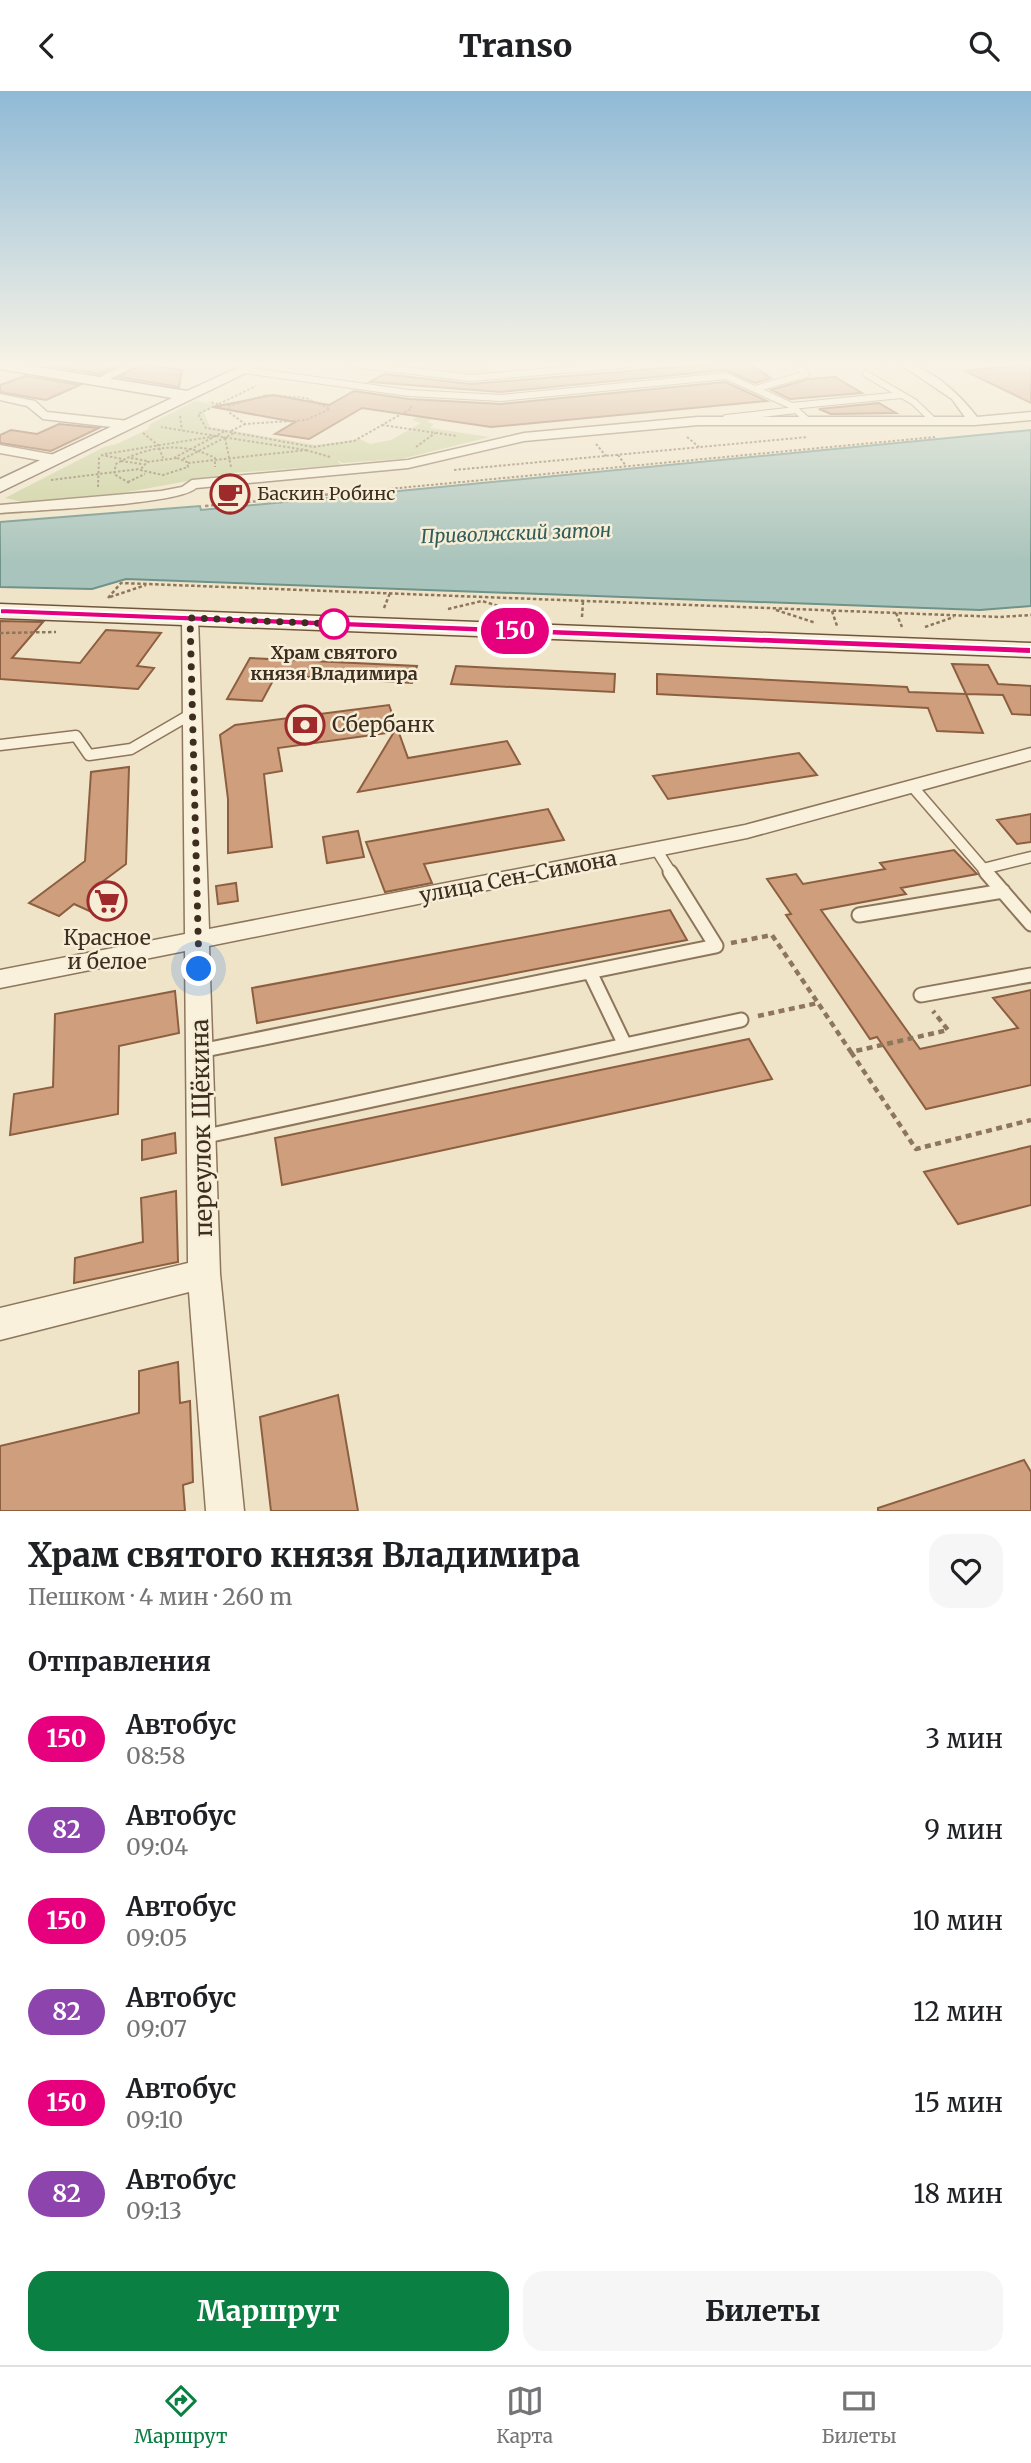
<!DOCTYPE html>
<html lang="ru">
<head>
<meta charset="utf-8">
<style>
	:root { --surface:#fff; --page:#f6f6f6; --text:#202124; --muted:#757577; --line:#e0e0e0; --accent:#0b8043 }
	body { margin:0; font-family:Merriweather,serif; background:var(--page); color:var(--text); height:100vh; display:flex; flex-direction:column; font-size:26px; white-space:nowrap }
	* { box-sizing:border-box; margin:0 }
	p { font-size:23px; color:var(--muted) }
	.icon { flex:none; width:38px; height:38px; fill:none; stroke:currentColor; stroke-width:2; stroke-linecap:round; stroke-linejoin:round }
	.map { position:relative; height:1420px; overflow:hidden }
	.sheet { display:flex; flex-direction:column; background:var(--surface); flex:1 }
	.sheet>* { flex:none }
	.badge { padding:0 14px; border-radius:23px; font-size:24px; line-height:46px }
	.you { position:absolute; width:35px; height:35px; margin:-18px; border:5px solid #fff; border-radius:50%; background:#1a73e8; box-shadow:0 0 0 10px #1a73e833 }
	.map>.badge { position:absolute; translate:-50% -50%; box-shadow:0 0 0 4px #fff }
	h2 { padding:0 28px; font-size:26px; line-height:63px }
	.round { display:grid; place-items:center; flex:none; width:74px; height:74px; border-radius:21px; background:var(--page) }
	.headline { display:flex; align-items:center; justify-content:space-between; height:119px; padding:0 28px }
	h1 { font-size:33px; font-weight:800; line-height:52px }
	.primary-button { display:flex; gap:14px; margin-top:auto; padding:14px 28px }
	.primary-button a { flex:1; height:80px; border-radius:21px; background:var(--accent); color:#fff; font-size:28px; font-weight:800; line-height:80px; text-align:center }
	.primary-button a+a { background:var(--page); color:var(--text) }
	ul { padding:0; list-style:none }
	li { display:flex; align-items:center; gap:21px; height:91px; padding:0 28px }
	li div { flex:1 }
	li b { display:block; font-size:26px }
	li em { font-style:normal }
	li .badge { min-width:77px; font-weight:700; text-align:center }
	header { display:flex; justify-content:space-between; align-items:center; height:91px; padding:0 28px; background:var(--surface); font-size:32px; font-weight:800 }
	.menu { display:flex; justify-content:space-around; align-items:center; height:98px; border-top:2px solid var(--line); background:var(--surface); font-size:19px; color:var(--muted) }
	.menu a { display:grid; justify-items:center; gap:4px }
	.menu .active { color:var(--accent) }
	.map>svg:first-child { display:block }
	.green { fill:#c9cf9b }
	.water { fill:#a9c4bc; stroke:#6f938a; stroke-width:2 }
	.building { fill:#cf9f7d; stroke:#8d5f41; stroke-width:2 }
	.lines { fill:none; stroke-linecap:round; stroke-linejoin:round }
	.lane-far2-casing { stroke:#8d765c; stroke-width:8 }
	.lane-far1-casing { stroke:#8d765c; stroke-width:13 }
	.lane-casing { stroke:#8d765c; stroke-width:17 }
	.street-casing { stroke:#8d765c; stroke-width:3 }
	.secondary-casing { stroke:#6f573f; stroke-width:3 }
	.path-far2 { stroke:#8d765c; stroke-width:2; stroke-dasharray:2.5 2; stroke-linecap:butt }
	.path-far1 { stroke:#8d765c; stroke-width:2.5; stroke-dasharray:3.5 2.5; stroke-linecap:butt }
	.path { stroke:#8d765c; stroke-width:4.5; stroke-dasharray:6 4.5; stroke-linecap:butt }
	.lane-far2 { stroke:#faf1dc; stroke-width:6 }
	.lane-far1 { stroke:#faf1dc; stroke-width:10 }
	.lane { stroke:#faf1dc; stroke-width:13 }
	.street { fill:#faf1dc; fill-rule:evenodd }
	.secondary { fill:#faf1dc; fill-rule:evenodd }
	.line { fill:#e6007e; stroke:#fff; stroke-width:2 }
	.walk { stroke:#3d2e20; stroke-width:7; stroke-dasharray:0 12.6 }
	.stop-dot { fill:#fff; stroke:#e6007e; stroke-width:3.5 }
	.labels { text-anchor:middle; stroke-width:5; stroke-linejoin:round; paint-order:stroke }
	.far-poi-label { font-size:18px; fill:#3d2e20; stroke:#f7eed8; text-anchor:start }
	.far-stop-label { font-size:18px; font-weight:bold; fill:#3d2e20; stroke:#f7eed8 }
	.far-water-label { font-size:19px; font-style:italic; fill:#2f5d5a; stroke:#f7eed8 }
	.poi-label { font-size:21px; fill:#3d2e20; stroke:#f7eed8; text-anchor:start }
	.street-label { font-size:21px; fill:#3d2e20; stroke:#f7eed8 }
	.near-street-label { font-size:24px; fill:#3d2e20; stroke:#f7eed8 }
</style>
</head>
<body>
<header><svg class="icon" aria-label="back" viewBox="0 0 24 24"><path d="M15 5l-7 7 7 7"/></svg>Transo<svg class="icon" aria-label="search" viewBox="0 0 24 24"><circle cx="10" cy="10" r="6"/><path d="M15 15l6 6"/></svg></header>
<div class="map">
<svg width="1031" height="1420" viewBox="0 0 1031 1420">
	<rect width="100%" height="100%" fill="#f0e4c8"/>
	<path class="green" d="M378,273H491L488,284L474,285Z
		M195,310L218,314L204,321L210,336L316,354L360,348L370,353L391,349L421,332L412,329L442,311L438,324L427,331L434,333L430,337L490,346L401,368L342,372L337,369L341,374L232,382L122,402L23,411L5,407L104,356L117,353L148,338L150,333Z"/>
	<path class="water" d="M1031,339V515L980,519L126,488L92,498L0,496V431L200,415L201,419Z"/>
	<path class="building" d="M57,273H121L100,283L50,275Z
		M141,273L182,279L179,296L119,286Z
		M714,273H749L771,287L755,292L725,279L501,301L370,291L384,283L471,293Z
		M1031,273V312L965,280Z
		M25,285L80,294L46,309L0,301V294Z
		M835,286L862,302L790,308L771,299L808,288Z
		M725,291L767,310L491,336L362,317L309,348L275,343L295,331L213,316L273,304L329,314L354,300L409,308L501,313Z
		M879,312L896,322L831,323L819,318Z
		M59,333L99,337L51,360L0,352V344L11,339L37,343Z
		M0,530L43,531L12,567L80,572L106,539L161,542L137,575L154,577L138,598L0,588Z
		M250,567L417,575L412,592L276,584L262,610L227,608Z
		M952,573L988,574L998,593L1031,595V624L1012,623L1003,604L966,603Z
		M456,575L615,583L614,601L451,593Z
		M657,583L907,596L909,601L966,603L983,642L937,640L928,617L657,603Z
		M389,614L408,667L507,650L520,673L358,701L394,641L278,657L282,680L264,683L272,756L228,762V708L220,644L235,634Z
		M799,662L817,684L668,708L653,685Z
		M129,676L126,773L102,791L122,800L94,822L74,813L59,825L29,812L85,770L91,681Z
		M548,718L564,749L424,773L432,792L385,801L366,751Z
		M1031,723V751L1017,753L997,729Z
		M358,740L364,766L327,772L323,746Z
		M954,759L977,783L901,797L906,803L821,819L920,958L1018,937L993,907L1031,899V994L926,1018L877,946L870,948L786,824L791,823L767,788L796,783L803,793L885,778L880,772Z
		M236,792L238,810L218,813L216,795Z
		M670,819L687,849L257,932L252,897Z
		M175,900L179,942L119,955L118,1023L10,1044L14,1003L53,996L55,923Z
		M749,948L772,988L282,1094L275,1047Z
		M175,1042L176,1062L142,1069V1049Z
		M1031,1055V1114L958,1133L924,1081Z
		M176,1100L178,1171L74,1192L75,1167L143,1151L141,1107Z
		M178,1271L180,1312L190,1310L193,1391L183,1394L185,1420H0V1355L139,1322V1280Z
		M338,1304L358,1420H271L260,1326Z
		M1024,1369L1031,1381V1420H878V1417Z"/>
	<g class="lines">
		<g class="lane-far2-casing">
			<path id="lane-far2" d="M352,273L471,287L588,277L584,273
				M588,277L630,273
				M244,279L409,302L501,307L726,285L792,315
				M866,283L914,311L934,330
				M755,298L806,283L796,273
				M726,327L796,319
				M808,330L792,315L901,304"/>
		</g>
		<g class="lane-far1-casing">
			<path id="lane-far1" d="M0,654L76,645L89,664L131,658L193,622
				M912,695L987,782
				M656,758L671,782
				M983,778L1031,766"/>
		</g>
		<g class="lane-casing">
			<path id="lane" d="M986,781L1031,833
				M859,824L1003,800
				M921,904L1031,884
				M625,954L741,929
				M200,960L716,855L670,781
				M202,1046L625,954L590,881"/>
		</g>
		<g class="street-casing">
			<path id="street" d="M126,273H139L102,292L93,290Z
				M900,273C927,271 962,306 977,326L1031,321V329L974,334H698L524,350L408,377L196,397C179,414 33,419 0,422V414L161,400L182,396L192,389L408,369L524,342L698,326H965L952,308Z
				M0,303L35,310L47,321L129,330L135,334L129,338L43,328L27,315L0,309Z
				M0,354L55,364L61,368L55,372L0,362Z
				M190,522L198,527L209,838L745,734L1031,657V669L747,747L209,855L220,1183L244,1420H206L189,1201L0,1249V1217L188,1172L185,860L0,897V879L185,843L182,527Z"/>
		</g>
		<g class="secondary-casing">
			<path id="secondary" d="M0,273H19L187,300L246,273H264L0,401V388L172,307L0,278Z
				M0,513L1031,552V566L0,527Z"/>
		</g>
		<path class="path-far2" d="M881,273L892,278
			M266,304L306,307L330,318L306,329L245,333L230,322L228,315Z
			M219,313L256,295
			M180,325L182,339
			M382,334L457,345
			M225,340L313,356L354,350L412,317L410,315
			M231,340L245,333
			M143,342L158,354L163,367
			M687,346L699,356
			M225,347L231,376
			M596,353L606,365
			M416,356L435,342
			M306,359L330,366
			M105,363L216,345L161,336
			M101,364L123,368
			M618,364L626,375
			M131,367L147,370
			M174,367L225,340L206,337L198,323L219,313L209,311
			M177,367L187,371L188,376L163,384L140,379L147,371Z
			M183,368L234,342
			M121,370L142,373
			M188,372L306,359L216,345
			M454,379L808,346
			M51,389L139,378
			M128,391L145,383
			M129,392L114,383L116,373C146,355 183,350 215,367V376
			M98,396L99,366
			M346,402L935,346"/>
		<path class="path-far1" d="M205,415L365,400
			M110,506L146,494
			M108,507L121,492L1000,526L1031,524
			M384,517L390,502
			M448,518L482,510L518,521
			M776,519L816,532
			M832,520L837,535
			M896,522L902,536
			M582,526L583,510
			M925,536L954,526
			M0,542L56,541"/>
		<path class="path" d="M731,852L772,844L818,912
			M758,925L818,912L851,961L948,939L933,920
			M851,961L916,1058L1031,1029"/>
		<use href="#lane-far2" class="lane-far2"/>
		<use href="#lane-far1" class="lane-far1"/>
		<use href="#lane" class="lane"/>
		<use href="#street" class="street"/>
		<use href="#secondary" class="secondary"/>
	</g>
	<linearGradient id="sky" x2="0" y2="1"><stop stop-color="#8fbad6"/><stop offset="0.58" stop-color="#f8f3e6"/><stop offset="1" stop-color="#f8f3e6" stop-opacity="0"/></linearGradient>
	<rect width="1031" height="471" fill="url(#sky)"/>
	<path class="line" d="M0,517L1031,556V563L0,523Z"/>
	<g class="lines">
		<path class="walk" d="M199,878L190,527L334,533"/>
	</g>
	<defs>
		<g id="cafe-ring" transform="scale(2.0125)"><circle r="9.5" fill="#f7eed8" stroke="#9e2a2b" stroke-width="1.5"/><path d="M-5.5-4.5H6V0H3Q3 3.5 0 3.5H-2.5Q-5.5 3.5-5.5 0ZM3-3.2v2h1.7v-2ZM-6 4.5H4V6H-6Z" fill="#9e2a2b"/></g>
		<g id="bank-ring" transform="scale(2.0125)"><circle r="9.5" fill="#f7eed8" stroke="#9e2a2b" stroke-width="1.5"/><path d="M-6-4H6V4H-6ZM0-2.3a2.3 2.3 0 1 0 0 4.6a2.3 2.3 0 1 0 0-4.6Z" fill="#9e2a2b"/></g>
		<g id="supermarket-ring" transform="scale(2.0125)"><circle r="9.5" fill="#f7eed8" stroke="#9e2a2b" stroke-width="1.5"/><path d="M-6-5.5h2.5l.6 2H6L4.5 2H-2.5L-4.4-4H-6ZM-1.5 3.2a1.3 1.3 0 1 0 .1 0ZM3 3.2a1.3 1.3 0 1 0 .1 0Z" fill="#9e2a2b"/></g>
	</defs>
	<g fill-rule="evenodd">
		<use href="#cafe-ring" x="230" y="403"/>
		<use href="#bank-ring" x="305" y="634"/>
		<use href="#supermarket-ring" x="107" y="810"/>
	</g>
	<circle class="stop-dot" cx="334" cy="533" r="14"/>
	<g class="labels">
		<g class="far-poi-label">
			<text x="257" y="409">Баскин Робинс</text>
		</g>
		<g class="far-stop-label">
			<text x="334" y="568">Храм святого<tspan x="334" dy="21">князя Владимира</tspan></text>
		</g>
		<g class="far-water-label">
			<text transform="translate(516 442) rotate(-2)" y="7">Приволжский затон</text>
		</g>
		<g class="poi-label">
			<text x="332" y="641">Сбербанк</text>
			<text x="107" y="854" text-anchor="middle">Красное<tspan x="107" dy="24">и белое</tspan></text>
		</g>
		<g class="street-label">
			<text transform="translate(518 786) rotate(-11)" y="7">улица Сен-Симона</text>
		</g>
		<g class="near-street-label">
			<text transform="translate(202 1037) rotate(-91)" y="8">переулок Щёкина</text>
		</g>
	</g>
</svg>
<div class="you" style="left:199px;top:878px"></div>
<b class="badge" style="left:515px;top:540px;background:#e6007e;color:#fff">150</b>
</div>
<section class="sheet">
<div class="headline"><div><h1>Храм святого князя Владимира</h1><p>Пешком · 4 мин · 260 m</p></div><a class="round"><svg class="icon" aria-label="heart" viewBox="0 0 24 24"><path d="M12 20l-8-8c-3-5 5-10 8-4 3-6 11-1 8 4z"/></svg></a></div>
<h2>Отправления</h2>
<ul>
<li><span class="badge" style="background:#e6007e;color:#fff">150</span><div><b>Автобус</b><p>08:58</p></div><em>3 мин</em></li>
<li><span class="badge" style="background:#8e44ad;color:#fff">82</span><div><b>Автобус</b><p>09:04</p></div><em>9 мин</em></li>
<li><span class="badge" style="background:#e6007e;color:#fff">150</span><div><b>Автобус</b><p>09:05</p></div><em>10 мин</em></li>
<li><span class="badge" style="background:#8e44ad;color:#fff">82</span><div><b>Автобус</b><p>09:07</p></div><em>12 мин</em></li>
<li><span class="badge" style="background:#e6007e;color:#fff">150</span><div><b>Автобус</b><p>09:10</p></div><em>15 мин</em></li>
<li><span class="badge" style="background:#8e44ad;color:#fff">82</span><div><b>Автобус</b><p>09:13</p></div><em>18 мин</em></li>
</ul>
<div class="primary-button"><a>Маршрут</a><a>Билеты</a></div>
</section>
<nav class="menu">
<a class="active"><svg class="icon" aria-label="directions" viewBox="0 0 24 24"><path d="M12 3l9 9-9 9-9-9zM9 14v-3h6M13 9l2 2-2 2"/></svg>Маршрут</a>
<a><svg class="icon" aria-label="map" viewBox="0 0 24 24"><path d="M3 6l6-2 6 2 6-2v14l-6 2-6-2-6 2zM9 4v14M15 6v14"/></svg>Карта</a>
<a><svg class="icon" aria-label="tickets" viewBox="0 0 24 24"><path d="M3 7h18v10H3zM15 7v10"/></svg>Билеты</a>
</nav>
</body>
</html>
